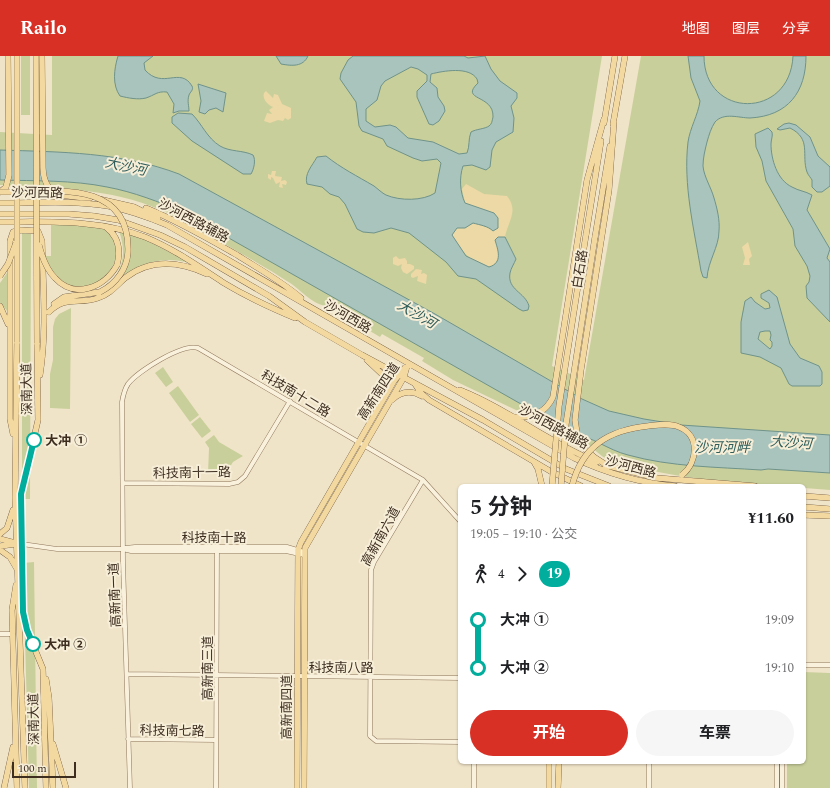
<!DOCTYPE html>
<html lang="zh">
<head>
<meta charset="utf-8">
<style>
	:root { --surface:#fff; --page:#f6f6f6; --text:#202124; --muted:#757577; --accent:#d93025 }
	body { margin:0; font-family:Spectral,"Noto Sans SC",serif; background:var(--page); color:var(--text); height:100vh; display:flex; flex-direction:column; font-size:15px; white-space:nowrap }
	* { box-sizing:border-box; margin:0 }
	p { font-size:13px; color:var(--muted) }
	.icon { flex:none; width:22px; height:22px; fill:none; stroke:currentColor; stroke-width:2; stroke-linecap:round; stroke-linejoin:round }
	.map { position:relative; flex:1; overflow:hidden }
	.panel { position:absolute; left:458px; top:428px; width:348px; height:280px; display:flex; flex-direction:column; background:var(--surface); border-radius:6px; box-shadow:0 1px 3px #0004 }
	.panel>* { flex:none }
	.badge { padding:0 8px; border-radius:13px; font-size:14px; line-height:26px }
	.scale { position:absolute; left:12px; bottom:10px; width:64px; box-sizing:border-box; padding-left:4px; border:2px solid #3d2e20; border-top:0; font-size:11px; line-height:14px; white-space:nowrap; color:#3d2e20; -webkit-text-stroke:3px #f7eed8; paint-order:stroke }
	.map>.badge { position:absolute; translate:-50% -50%; box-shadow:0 0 0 2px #fff }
	.legs { display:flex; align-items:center; gap:6px; height:44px; padding:0 12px; font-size:13px }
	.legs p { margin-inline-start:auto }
	.overview { display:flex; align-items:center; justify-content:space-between; height:68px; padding:0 12px }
	h1 { font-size:22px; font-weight:700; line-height:30px }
	.primary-button { display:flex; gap:8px; margin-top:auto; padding:8px 12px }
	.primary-button a { flex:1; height:46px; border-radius:24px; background:var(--accent); color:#fff; font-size:16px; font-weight:700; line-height:46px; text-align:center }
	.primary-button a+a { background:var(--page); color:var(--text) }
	ul { padding:0 12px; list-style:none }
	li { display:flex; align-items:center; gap:14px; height:48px; font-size:15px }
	li i { display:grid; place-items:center; width:6px; height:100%; margin:0 5px; background:currentColor }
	li i::after { content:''; width:10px; height:10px; margin:-5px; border:3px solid; border-radius:50%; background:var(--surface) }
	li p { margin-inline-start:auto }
	li:first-child i { background:linear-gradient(#0000 50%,currentColor 0) }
	li:last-child i { background:linear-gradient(currentColor 50%,#0000 0) }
	header { display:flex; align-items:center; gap:24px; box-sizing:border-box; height:56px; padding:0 20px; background:var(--accent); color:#fff }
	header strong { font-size:19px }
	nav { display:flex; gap:22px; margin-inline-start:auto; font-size:14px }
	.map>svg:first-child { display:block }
	.green { fill:#c9cf9b }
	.sand { fill:#ecd9a5 }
	.water { fill:#a9c4bc; stroke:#6f938a; fill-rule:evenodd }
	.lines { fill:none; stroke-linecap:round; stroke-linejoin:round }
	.minor-casing { stroke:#8d765c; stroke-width:5 }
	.major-casing { stroke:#5b4430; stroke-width:6 }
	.minor { stroke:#faf1dc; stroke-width:4 }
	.major { stroke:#f3d9a0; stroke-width:5.5 }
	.major-bridge-casing { stroke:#5b4430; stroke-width:6; stroke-linecap:butt }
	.major-bridge { stroke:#f3d9a0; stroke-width:5.5 }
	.line-1-casing { stroke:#fff; stroke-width:9 }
	.line-1 { stroke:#01ad9c; stroke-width:6 }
	.stop-1-dot { fill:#fff; stroke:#01ad9c; stroke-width:2 }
	.labels { text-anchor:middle; stroke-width:4; stroke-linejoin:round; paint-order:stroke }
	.street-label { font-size:13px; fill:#3d2e20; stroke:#f7eed8 }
	.stop-label { font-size:13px; font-weight:bold; fill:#3d2e20; stroke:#f7eed8; text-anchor:start }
	.water-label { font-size:14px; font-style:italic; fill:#2f5d5a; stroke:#f7eed8 }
</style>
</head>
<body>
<header>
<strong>Railo</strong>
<nav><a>地图</a><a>图层</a><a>分享</a></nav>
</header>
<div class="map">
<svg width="830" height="732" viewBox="0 0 830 732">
	<rect width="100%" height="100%" fill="#f0e4c8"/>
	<path class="green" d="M21,0H30V59H21Z
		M52,0H602L552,310L584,324L641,0H830V434L804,432V430C753,430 700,425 649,414C636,412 621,410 608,404C601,400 595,394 589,389L453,324L422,305L424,302L382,278L380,281L328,250C314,250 302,235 290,227C269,213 245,200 223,187C202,175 182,163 161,154C110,132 55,132 0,129V76L52,79Z
		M51,168C68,169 91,166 106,174C140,194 91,254 59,223C52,217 48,208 44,200H51Z
		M119,175L144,183L194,208C159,198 142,208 112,226C124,209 126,195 119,175Z
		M22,177L31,178L30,443H22Z
		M9,214L8,256L0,247V227Z
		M71,252L70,353L50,352V318L53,304V271L55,263L59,258Z
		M163,311L173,326L166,331L155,317Z
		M178,330L199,359L190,366L169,337Z
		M200,361L211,375L202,382L191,368Z
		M214,379L219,386L243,400L233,406L226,417L208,418L209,392L205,386Z
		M34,506L37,732H29L23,507Z
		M804,616L830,617V732H787V706H804Z"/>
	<path class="sand" d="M266,35L273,42L274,38L278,39L282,48L291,52V62L288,64L285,62L283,65L278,64L270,67L264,65L267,57L272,58L269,54L273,51C268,49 262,43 264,37Z
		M276,115L275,120L282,121L281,125L285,124L287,126L286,129L282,128L283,132L279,131L280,126L276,128L273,122L271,121V124L268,122V118L271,119L272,115Z
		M466,128L484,138L507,140C519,155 508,165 505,181H498L497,188L499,202L493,210C477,214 458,192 452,179L457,172H465L473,167L490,172L470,149L465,147L462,133Z
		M748,186L752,200L749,203L750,209H743L745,202L742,191Z
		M396,200L399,203L405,202L407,205V208H410L414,210V213L407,218L403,216L401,212L402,208L398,210L393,208V202Z
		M416,213L422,214L421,218L424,217L427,219L426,228L417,225L418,220L413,222L411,221V218Z"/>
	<path class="water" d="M118,0H153L144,7L145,14C163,34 180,10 192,30C194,34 190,36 189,39C187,45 189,50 189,55H179L173,57L174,48L167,36C157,35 155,39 146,42C138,44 128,42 120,40C112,29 114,13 118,0Z
		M276,0H308C303,11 292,10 281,8Z
		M353,0H464L468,2L485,0L491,13L500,25L517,37V42L511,50L514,62L513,76L496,86L492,94L490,111L486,114L472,109L463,110C459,122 460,136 465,147L494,157L498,162V172L493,175C488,170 480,169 473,167L465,172H457L452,179L466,200L489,211C503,207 498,194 495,184L498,181H505L516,203C514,208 511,212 510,217C507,234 525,236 529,250L528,254L523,255L519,253L476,223L458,220L446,206L409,177L391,172L374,177L363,176L357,173L345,148L339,141L330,138L322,131L307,128C304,118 312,110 317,101L326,100C341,112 357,120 374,130C378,133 382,137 386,139C400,145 423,145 435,137L441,107L437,103L422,105L413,102L387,90L383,83L362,75L359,70L356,46L340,23L341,17L348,4ZM411,11L418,13L427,19V25L417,35V41L429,68L433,69L439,65L445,55L444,50L438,41L437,32L430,26L431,18C443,15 469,10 477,23L478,27C459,45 494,38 493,61C492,65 492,68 489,70C485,73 476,73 471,76C468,83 470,90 467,97L459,98L433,86L408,82L396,71L390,69L375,71L366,65V53L377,44L381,30L385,25Z
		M688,0H704C704,63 790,64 793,0H806C806,36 788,60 750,62C739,62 724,56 715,66C711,72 709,79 707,86C705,94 703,102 703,110C704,121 711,131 714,142C717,152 720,164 719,175C719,191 708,205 707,222L703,221L701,215C694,173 683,129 688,86C690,72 698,59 700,45L691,22Z
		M198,28L226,37L223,56L216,52L209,54L205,58L199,56L201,45Z
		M178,57L192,58C202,68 207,82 220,90C230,96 243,94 253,99C256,104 254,113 251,118H243L192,85L172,67V61Z
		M789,67L796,69L810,81L818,100L830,111V130L822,136H817L812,131V124C811,122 808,119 807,116C801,99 812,83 790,72L780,74L777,73L784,68Z
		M768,72L772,76C773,80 771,84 771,88C771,103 777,124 792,131C799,135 805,135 812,139L807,154L830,193L827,202L830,206V266L807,242L806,230L809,226L810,220L807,210L795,190L793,173L766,125L762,105L756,91L755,78Z
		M0,94C61,96 121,96 179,118L435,258L582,343L609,355L644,363L681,369L830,379V417L768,413L761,414C717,411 671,411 628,399C608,394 593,381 572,377L183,156C159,146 134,136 107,131C73,124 35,125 0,124Z
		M769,234L777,241L790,288L800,302L819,310L822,316V328L820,330H792L789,328L781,312L760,301L741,297V266L745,245L751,241L755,246L765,253L770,252L769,247L761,242V238ZM765,275H770L771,279L770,284L772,286V290L770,293L758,283L760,276Z"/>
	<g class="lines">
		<g class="minor-casing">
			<path id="minor" d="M423,424L374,506L371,514L370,680L376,685L460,686
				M123,427L229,428L238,426L245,420L290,345
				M22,488L57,493H123L131,495H286L304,499
				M125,492L135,491H287L304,496
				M0,578H13
				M804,609H830
				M127,618L460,622
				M128,683L216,684
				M649,706V732
				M130,732L123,506L122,346C123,340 124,334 128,328C137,316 182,287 198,292L423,424L460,465
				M216,732L217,491
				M474,732V706
				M777,732V706
				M782,732V706"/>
		</g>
		<g class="major-casing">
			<path id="major" d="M42,0L43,112C44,143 67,140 90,142
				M604,67L615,0
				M613,68L625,0
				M0,136L6,131L9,119L8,0
				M99,143L134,151L158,163
				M0,147C35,147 73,144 108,150C128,154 148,161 167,169L574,402C606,417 640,427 675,430
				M146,152C178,165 207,182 237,199C259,213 281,225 301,242
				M0,158H69L94,160L118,164L160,179L185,191L269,240L305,266L362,299L483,364L566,413L609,430
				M0,166C49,166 98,163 145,181C174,193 198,210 224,227C247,241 271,252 295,262
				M106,171C119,181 121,194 117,209
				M586,179L601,85
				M595,181L610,90
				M54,248L64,241L100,236
				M0,250L8,268
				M49,256C66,239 79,249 98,242C110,238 116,230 125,222C151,202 179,205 207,218
				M17,286L15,442L25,732
				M37,287L38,364L21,438V477L23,556L27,574L43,613L46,732
				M367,304L383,319L384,340
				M415,328L421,337L429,344L550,415L581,430
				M460,334C508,353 549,387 597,406
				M392,344C401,335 411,334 422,340
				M516,361C533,362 546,356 553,341L587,124L604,63
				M13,378L10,363V185L13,176L21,174L38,175L42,185C43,229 47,275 40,319
				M534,406L538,413L542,430
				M605,409L657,422L755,430
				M608,410L594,401L584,392L577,377L575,364L581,314L609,134L614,65
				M804,440L830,442
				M804,451L830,453
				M804,459L830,460
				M0,478L7,472L13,454
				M0,483L19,488
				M0,490L16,488
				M0,494L10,501L17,513
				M16,529L12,554L17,732
				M46,623L49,642L53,732
				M53,688L66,732
				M4,732L13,691
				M297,732L298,494L301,486L394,325L408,308
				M304,732L305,492L404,321L407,310
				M549,732V706
				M558,732L559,706"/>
		</g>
		<use href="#minor" class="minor"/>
		<use href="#major" class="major"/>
		<g class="major-bridge-casing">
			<path id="major-bridge" d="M17,0V286
				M36,0L37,287
				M0,136C49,136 129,121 128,194C128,212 116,228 100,236
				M39,189C42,201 46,213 55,222C75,244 105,231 117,209
				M0,220L8,208L16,187
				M552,430L559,350L586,179
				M561,430L566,368L595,181
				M572,430C582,390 609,374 648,370C658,369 670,367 679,371C700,379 698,406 682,419"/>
		</g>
		<use href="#major-bridge" class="major-bridge"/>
	</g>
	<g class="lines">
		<g class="line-1-casing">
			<path id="line-1" d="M33,588L27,574L23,556L21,438L34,384"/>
		</g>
		<use href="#line-1" class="line-1"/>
	</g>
	<g class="stop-1-dot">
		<circle cx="34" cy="384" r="7"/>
		<circle cx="33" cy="588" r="7"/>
	</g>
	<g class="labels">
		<g class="street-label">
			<text transform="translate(37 136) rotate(1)" y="5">沙河西路</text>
			<text transform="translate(194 164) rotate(28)" y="5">沙河西路辅路</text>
			<text transform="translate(579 213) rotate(-81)" y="5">白石路</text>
			<text transform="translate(348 260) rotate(30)" y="5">沙河西路</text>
			<text transform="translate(26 333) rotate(-91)" y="5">深南大道</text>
			<text transform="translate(378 335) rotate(-57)" y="5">高新南四道</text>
			<text transform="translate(296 337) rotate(31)" y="5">科技南十二路</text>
			<text transform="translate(554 370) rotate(29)" y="5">沙河西路辅路</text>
			<text transform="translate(631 410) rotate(15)" y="5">沙河西路</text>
			<text transform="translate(192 416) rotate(-1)" y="5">科技南十一路</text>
			<text transform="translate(380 480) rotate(-61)" y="5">高新南六道</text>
			<text x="214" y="486">科技南十路</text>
			<text transform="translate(114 539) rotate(-92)" y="5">高新南一道</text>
			<text x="341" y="616">科技南八路</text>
			<text transform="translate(207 612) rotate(-90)" y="5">高新南三道</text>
			<text transform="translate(286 651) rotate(-90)" y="5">高新南四道</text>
			<text transform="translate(33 663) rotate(-91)" y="5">深南大道</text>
			<text transform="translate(172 674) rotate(1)" y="5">科技南七路</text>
		</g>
		<g class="stop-label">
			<text x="45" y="389">大冲 ①</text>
			<text x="44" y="593">大冲 ②</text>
		</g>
		<g class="water-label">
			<text transform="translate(126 110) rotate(12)" y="5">大沙河</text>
			<text transform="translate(417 258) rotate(30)" y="5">大沙河</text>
			<text transform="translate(791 386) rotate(4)" y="5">大沙河</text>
			<text x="722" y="396">沙河河畔</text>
		</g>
	</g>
</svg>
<div class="scale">100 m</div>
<section class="panel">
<div class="overview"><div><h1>5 分钟</h1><p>19:05 – 19:10 · 公交</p></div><b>¥11.60</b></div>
<div class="legs"><svg class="icon" aria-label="walk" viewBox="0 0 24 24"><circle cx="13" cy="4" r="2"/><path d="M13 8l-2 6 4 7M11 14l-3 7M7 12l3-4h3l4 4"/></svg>4<svg class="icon" aria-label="forward" viewBox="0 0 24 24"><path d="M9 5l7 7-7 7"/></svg><b class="badge" style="background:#01ad9c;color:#fff">19</b></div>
<ul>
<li><i style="color:#01ad9c"></i><b>大冲 ①</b><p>19:09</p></li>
<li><i style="color:#01ad9c"></i><b>大冲 ②</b><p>19:10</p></li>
</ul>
<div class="primary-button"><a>开始</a><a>车票</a></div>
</section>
</div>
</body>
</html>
